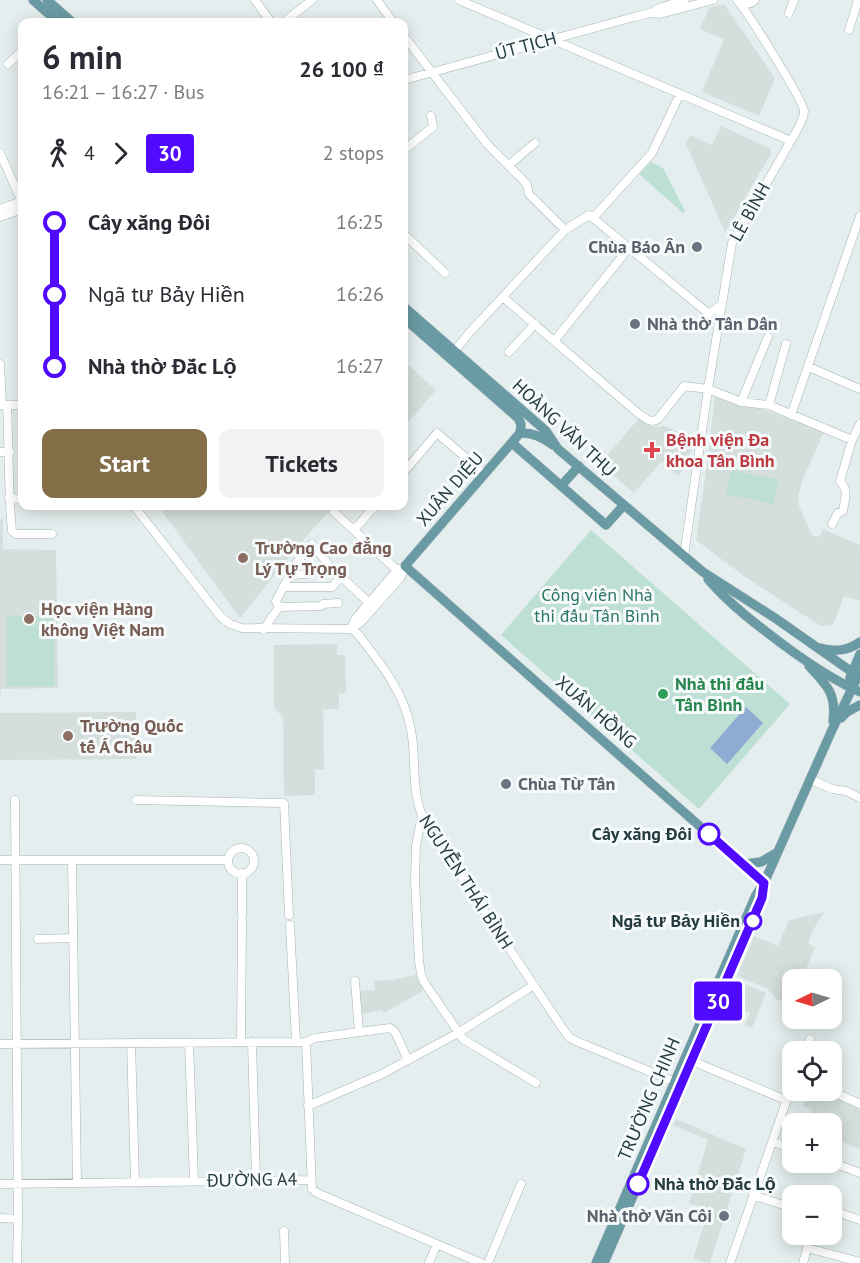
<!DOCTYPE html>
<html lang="en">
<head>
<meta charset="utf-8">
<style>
	:root { --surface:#fff; --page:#f2f2f3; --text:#2b2b33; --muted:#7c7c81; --accent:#846e47 }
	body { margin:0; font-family:"PT Sans",sans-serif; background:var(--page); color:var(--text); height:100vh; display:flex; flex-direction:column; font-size:22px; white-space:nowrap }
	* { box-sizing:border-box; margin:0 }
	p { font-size:20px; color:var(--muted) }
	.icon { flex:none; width:33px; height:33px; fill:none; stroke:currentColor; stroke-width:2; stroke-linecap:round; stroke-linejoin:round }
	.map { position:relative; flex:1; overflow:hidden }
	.details { position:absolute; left:18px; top:18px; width:390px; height:492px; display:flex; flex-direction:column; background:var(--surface); border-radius:12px; box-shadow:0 3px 15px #0003 }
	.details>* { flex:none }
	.badge { padding:0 12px; border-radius:4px; font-size:21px; line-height:39px }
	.needle { width:39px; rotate:265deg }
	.buttons { position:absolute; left:782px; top:969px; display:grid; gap:12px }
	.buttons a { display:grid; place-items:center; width:60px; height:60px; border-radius:12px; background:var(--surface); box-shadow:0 3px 15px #0003; font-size:30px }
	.map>.badge { position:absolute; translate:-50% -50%; box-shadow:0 0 0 3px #fff }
	.legs { display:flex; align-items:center; gap:9px; height:66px; padding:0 24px; font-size:20px }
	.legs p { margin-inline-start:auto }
	.head { display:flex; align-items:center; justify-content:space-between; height:102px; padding:0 24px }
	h1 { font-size:33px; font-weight:700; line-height:45px }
	.action { display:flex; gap:12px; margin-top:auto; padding:12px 24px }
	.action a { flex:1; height:69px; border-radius:12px; background:var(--accent); color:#fff; font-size:24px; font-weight:700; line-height:69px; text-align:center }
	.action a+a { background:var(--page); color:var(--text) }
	ul { padding:0 24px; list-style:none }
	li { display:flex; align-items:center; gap:21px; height:72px; font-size:22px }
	li i { display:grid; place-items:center; width:9px; height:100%; margin:0 8px; background:currentColor }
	li i::after { content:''; width:15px; height:15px; margin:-8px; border:4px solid; border-radius:50%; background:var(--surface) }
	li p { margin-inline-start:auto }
	li:first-child i { background:linear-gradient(#0000 50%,currentColor 0) }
	li:last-child i { background:linear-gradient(currentColor 50%,#0000 0) }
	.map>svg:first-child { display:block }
	.built { fill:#d3dedd }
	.green { fill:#bedfd4 }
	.water { fill:#8eabd2 }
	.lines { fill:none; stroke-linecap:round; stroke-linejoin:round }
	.minor-casing { stroke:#a7b5b6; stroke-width:9 }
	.major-casing { stroke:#c2c8ca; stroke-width:10 }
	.minor { stroke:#fff; stroke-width:8 }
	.major { stroke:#6a9aa3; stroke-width:9 }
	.line-1-casing { stroke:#fff; stroke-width:14 }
	.line-1 { stroke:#4f0aff; stroke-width:9 }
	.worship-dot { fill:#6b7280; stroke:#f6fafa; stroke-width:2 }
	.health-dot { fill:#e0444e; stroke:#f6fafa; stroke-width:2 }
	.education-dot { fill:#8d6e63; stroke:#f6fafa; stroke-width:2 }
	.leisure-dot { fill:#2e9e5b; stroke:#f6fafa; stroke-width:2 }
	.stop-1-dot { fill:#fff; stroke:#4f0aff; stroke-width:3 }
	.labels { text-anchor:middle; stroke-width:6; stroke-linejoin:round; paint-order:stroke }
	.street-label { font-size:18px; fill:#243c40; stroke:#f6fafa }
	.worship-label { font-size:18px; font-weight:bold; fill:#5b616d; stroke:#f6fafa; text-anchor:end }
	.health-label { font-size:18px; font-weight:bold; fill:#be3a42; stroke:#f6fafa; text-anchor:start }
	.education-label { font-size:18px; font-weight:bold; fill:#785e54; stroke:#f6fafa; text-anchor:start }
	.park-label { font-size:18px; fill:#2e7768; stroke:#f6fafa }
	.leisure-label { font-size:18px; font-weight:bold; fill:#27864d; stroke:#f6fafa; text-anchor:start }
	.stop-label { font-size:18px; font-weight:bold; fill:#243c40; stroke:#f6fafa; text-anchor:end }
</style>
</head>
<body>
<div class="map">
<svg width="860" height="1263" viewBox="0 0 860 1263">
	<rect width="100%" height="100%" fill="#e5eeee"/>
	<path class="built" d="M724,4L775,78L759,116L702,92L724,39L700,29L709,8Z
		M721,126L771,149V154L725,232L686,144L690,135L712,145Z
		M404,361L436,390L404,427Z
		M715,396L771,412L824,432L803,479L798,496L799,506L812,535L819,537L823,529L860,545V601L844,596L833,625L821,626L782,601L744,576L696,540L708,457Z
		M639,418L653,427L665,426L692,438L689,463L678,476L662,461L634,493L600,464Z
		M158,506H334L305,538L240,618Z
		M0,519H3V549L56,550L58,688L1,689L0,699Z
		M337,644V655H345L346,693H339V709H323L324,769H315V795L284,796L283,717L274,708V645Z
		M136,712V759L0,760V713Z
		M824,912L813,930L808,943L815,947L802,979L792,980V1005L776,999L768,989L737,976L754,936L778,946L789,920Z
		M416,975L424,990L384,1013L381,1010L360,1015L358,991L375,990L374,981L392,980Z
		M735,980L766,993L752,1028L745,1025L750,1013L725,1003Z
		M820,1090L860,1107V1149L831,1138V1124L807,1123L812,1110L803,1106L810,1091Z
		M676,1119L746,1149L710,1263L693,1259L709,1209L689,1203L708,1140L673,1125Z"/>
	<path class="green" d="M651,162L663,168L685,211L683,213L639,174Z
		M732,470L778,480L773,504L726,494Z
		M591,530L790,704L699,809L501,635Z
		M7,616H54L55,686H7Z"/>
	<path class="water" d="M746,707L763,723L727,764L710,748Z"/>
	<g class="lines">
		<g class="minor-casing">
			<path id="minor" d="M255,0L271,22
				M377,0L393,22
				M459,0L791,141
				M738,1C744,4 750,6 755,0
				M651,13L659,8L685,0
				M789,13L794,0
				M284,22L312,0
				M849,30L858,0
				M404,36L487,144L523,180L527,185L529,194L565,230
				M8,64L22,51
				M404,80L634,17L650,13L660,14L713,0
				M404,150L433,127L431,116
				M0,153L22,202
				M509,165L535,143
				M0,209L22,201
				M0,217L22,209
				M593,218L709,314L721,305
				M404,234L445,273
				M504,298L639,414C645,418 651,424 658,419L684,386L708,389L741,402L769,405L852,440
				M555,340L629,248
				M509,352L535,324
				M452,354L470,332L565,230L589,215L593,218L652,153L680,94
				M0,364L2,405
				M809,367L860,389
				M741,402L768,337
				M4,405H22
				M7,405C9,447 8,489 12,531L16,534H52
				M769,405L786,344
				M791,415L860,216
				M0,452H10
				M404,472L437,433L485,474
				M9,498L22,499
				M134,506L221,617L230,624L242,628L351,629L357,633C380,663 404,691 411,730C417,761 410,793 425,822L563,1029L570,1038L576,1041L680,1084
				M334,512L397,570
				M832,524L838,513L843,511C845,498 849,491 840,481L852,440L860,424
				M354,530L375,506
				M684,556L708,389L732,243L796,132C799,126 804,119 804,111C803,100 747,11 737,0
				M290,575C303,575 319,574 329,565
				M283,587H332L341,577
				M279,607L321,606L323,604L338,603
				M351,629L355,619L397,570L401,568
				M351,629L360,623L401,577L405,566
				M263,630L279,607L276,601L296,563L312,544L329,565L369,603
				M810,779L832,789L846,791L860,798
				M15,800L18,1219L17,1263
				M136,800L284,803L289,915
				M422,816L416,845L415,879L419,961L421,974L424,982L463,1039L536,1083
				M228 861a13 13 0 1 1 26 0a13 13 0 1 1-26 0Z
				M0,860H228
				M72,860L77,1183
				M242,873V916
				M290,925L296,1042
				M38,939L73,938
				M355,981L359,1032
				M241,1042L242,921
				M252,1042L256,1180
				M306,1042L312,1189L317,1193L481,1263
				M131,1043L135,1182
				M189,1043L194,1181
				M0,1044L306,1042L315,1038L390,1028L395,1032L408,1060
				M805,1052L810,1039
				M692,1061L786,1100
				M829,1090L860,1104
				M308,1106L382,1074L458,1033L534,985
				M772,1142L792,1148
				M831,1162L860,1173
				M0,1184L311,1180
				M753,1195L792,1208
				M831,1210L860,1220
				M0,1218L18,1219
				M284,1231L285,1263
				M807,1248L860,1262
				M429,1263L437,1244
				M488,1263L521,1184
				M730,1263L792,1085
				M803,1263L811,1234"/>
		</g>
		<g class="major-casing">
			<path id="major" d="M33,0L58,22
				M47,0L72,22
				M404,307L546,431L558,449L703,572L775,618L852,672L860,676
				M404,318L518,418L521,424L520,433
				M520,433L405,566L764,883
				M520,433C533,432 543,438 553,445
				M512,443L606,525L624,505
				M561,486L579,466
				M708,579C730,605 757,625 785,646C808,663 833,680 860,692
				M820,648C835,652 847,651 860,642
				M809,666C826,684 837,694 833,721
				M850,678L860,654
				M841,718L847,712L860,705
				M744,864L761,862L778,852
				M596,1263L756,895L764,883L832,730L860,672
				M604,1263L762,898L764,886"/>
		</g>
		<use href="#minor" class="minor"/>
		<use href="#major" class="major"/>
	</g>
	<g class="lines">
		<g class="line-1-casing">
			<path id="line-1" d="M638,1184L762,898L764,883L709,834"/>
		</g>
		<use href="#line-1" class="line-1"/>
	</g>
	<g class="worship-dot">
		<circle cx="697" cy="247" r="6"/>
		<circle cx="635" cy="324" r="6"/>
		<circle cx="506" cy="784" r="6"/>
		<circle cx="724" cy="1216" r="6"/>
	</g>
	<path class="health-dot" d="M649 441h6v6h6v6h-6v6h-6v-6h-6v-6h6z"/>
	<g class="education-dot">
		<circle cx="243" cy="558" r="6"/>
		<circle cx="29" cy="619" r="6"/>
		<circle cx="68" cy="736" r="6"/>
	</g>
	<circle class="leisure-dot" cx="663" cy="694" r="6"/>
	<g class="stop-1-dot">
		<circle cx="709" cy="834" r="10"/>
		<circle cx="753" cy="921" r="8"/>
		<circle cx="638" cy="1184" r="10"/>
	</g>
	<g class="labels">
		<g class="street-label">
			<text transform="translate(526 46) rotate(-15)" y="6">ÚT TỊCH</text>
			<text transform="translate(750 212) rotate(-61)" y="6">LÊ BÌNH</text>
			<text transform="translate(564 428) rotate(43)" y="6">HOÀNG VĂN THỤ</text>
			<text transform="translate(450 489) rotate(-49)" y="6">XUÂN DIỆU</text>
			<text transform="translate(596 712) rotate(41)" y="6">XUÂN HỒNG</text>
			<text transform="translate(466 882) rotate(57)" y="6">NGUYỄN THÁI BÌNH</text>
			<text transform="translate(649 1099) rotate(-67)" y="6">TRƯỜNG CHINH</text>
			<text transform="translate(252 1180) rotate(-1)" y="6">ĐƯỜNG A4</text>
		</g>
		<g class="worship-label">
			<text x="685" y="253">Chùa Báo Ân</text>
			<text x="647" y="330" text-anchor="start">Nhà thờ Tân Dân</text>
			<text x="518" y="790" text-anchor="start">Chùa Từ Tân</text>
			<text x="712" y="1222">Nhà thờ Văn Côi</text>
		</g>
		<g class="health-label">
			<text x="666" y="446">Bệnh viện Đa<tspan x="666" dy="21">khoa Tân Bình</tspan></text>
		</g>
		<g class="education-label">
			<text x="255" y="554">Trường Cao đẳng<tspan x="255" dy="21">Lý Tự Trọng</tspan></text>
			<text x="41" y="615">Học viện Hàng<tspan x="41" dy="21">không Việt Nam</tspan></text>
			<text x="80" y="732">Trường Quốc<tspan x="80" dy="21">tế Á Châu</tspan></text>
		</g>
		<g class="park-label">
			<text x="597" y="601">Công viên Nhà<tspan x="597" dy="21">thi đấu Tân Bình</tspan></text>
		</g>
		<g class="leisure-label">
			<text x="675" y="690">Nhà thi đấu<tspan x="675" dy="21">Tân Bình</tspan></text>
		</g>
		<g class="stop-label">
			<text x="692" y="840">Cây xăng Đôi</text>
			<text x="740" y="927">Ngã tư Bảy Hiền</text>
			<text x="654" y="1190" text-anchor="start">Nhà thờ Đắc Lộ</text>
		</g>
	</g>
</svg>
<div class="buttons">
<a><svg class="needle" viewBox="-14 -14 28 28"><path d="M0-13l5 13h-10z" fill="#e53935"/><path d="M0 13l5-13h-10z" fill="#7c7c81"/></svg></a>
<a><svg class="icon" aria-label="locate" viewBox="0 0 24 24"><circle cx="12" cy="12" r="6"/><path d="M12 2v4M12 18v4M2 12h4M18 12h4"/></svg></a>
<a>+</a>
<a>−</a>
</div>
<b class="badge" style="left:718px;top:1001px;background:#4f0aff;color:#fff">30</b>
<section class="details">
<div class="head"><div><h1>6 min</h1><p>16:21 – 16:27 · Bus</p></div><b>26 100 ₫</b></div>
<div class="legs"><svg class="icon" aria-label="walk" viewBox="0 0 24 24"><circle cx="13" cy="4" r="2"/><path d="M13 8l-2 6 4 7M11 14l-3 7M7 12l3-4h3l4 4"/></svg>4<svg class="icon" aria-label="forward" viewBox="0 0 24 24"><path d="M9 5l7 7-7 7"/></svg><b class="badge" style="background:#4f0aff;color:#fff">30</b><p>2 stops</p></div>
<ul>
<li><i style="color:#4f0aff"></i><b>Cây xăng Đôi</b><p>16:25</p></li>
<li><i style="color:#4f0aff"></i><span>Ngã tư Bảy Hiền</span><p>16:26</p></li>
<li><i style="color:#4f0aff"></i><b>Nhà thờ Đắc Lộ</b><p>16:27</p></li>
</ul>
<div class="action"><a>Start</a><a>Tickets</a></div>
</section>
</div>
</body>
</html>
